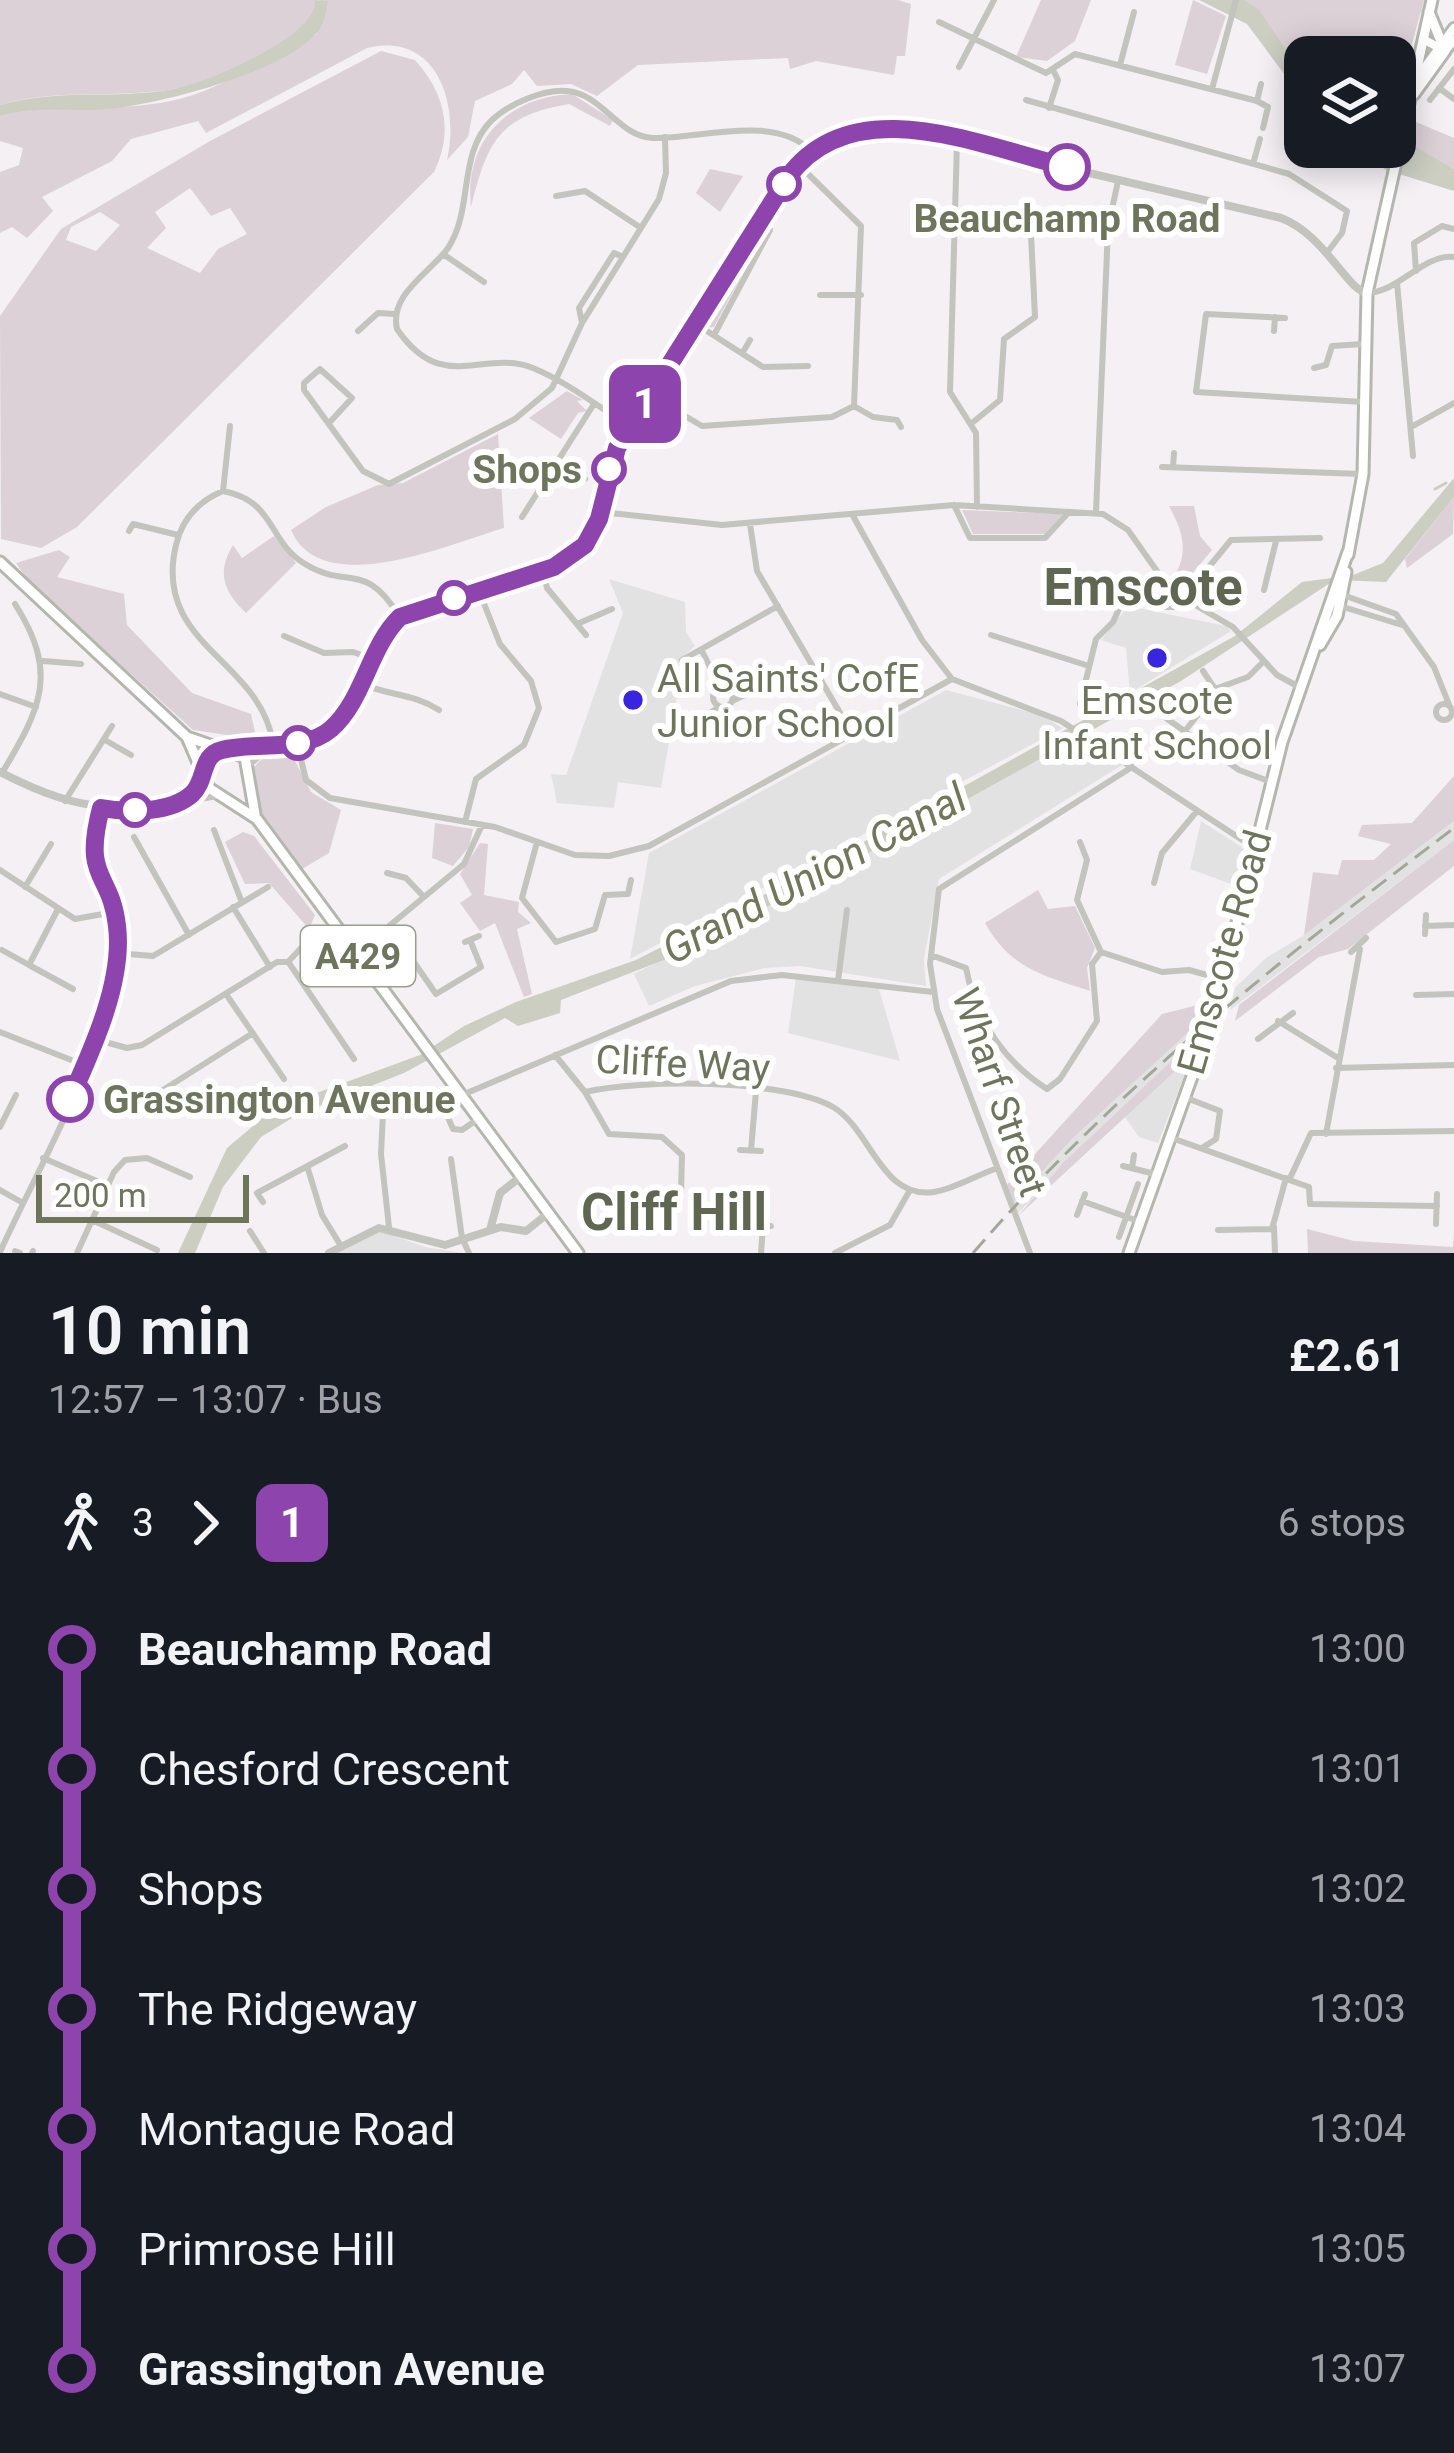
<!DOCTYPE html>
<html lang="en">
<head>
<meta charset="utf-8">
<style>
	:root { --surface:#171b24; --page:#20242c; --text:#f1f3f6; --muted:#9ea1a6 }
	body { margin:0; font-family:Roboto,sans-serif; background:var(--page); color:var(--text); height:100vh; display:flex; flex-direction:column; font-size:45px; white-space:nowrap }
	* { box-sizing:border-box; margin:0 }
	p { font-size:39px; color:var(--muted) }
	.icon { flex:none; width:66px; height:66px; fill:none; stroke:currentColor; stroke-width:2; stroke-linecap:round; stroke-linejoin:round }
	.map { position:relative; height:1253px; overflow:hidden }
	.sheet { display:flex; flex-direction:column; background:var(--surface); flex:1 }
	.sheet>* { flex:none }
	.badge { padding:0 24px; border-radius:18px; font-size:42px; line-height:78px }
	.tools { position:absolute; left:1284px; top:36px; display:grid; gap:24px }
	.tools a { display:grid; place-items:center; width:132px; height:132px; border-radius:24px; background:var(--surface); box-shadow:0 6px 30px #0003; font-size:60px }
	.scale { position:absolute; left:36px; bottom:30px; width:213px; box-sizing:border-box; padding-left:12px; border:6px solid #6e755c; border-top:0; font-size:33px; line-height:42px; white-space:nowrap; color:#6e755c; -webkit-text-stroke:9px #fff; paint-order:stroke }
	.map>.badge { position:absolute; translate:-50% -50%; box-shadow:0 0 0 6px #fff }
	.legs { display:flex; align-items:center; gap:18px; height:132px; padding:0 48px; font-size:39px }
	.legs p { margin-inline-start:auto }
	.headline { display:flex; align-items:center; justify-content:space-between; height:204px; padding:0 48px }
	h1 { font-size:66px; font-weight:600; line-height:90px }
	ul { padding:0 48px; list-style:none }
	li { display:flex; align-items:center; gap:42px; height:120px; font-size:45px }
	li i { display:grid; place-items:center; width:18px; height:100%; margin:0 15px; background:currentColor }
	li i::after { content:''; width:30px; height:30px; margin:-15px; border:9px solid; border-radius:50%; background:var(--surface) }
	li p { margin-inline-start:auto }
	li:first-child i { background:linear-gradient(#0000 50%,currentColor 0) }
	li:last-child i { background:linear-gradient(currentColor 50%,#0000 0) }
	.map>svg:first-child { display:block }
	.built { fill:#e3e2e2 }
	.green { fill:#dbd1d7; fill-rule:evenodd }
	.water { fill:#cbcec1 }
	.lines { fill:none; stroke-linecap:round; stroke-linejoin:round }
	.stream { stroke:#cbcec1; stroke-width:3 }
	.secondary-casing { stroke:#b6b9af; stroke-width:14 }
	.primary-casing { stroke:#b4b7ae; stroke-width:15 }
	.minor { stroke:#c2c4bd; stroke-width:6 }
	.tertiary { stroke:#c2c4bd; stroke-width:8 }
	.secondary { stroke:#fff; stroke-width:8 }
	.primary { stroke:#fff; stroke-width:9 }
	.rail { stroke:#a3a79a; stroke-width:3; stroke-dasharray:18 9; stroke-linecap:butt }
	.line-1-casing { stroke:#fff; stroke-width:27 }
	.line-1 { stroke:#8e44ad; stroke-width:18 }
	.stop-1-dot { fill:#fff; stroke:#8e44ad; stroke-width:6 }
	.poi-dot { fill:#3826de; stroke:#fff; stroke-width:4.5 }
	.labels { text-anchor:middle; stroke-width:12; stroke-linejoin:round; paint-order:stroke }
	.shield { fill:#fff; stroke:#9a9e8d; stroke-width:3 }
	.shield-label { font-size:36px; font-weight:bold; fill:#6e755c }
	.stop-label { font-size:39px; font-weight:bold; fill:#6e755c; stroke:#fff }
	.poi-label { font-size:39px; fill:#6e755c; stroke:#fff; text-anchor:start }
	.street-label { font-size:39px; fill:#6e755c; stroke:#fff }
	.water-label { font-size:42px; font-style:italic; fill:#73775a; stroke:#fff }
	.district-label { font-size:51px; font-weight:bold; fill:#5f6651; stroke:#fff }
</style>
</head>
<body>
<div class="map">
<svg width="1454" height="1253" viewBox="0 0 1454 1253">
	<rect width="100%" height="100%" fill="#f4f0f4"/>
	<path class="built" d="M609,579L685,602L686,632L695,646L679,660L682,668L661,788L618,782L614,808L557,803L551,774L566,775L623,613Z
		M1128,606L1226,626L1231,631L1130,693L1126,648L1101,640Z
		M946,690L1041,715L1063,728L630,959L649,853Z
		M1078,736L1122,765L939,879L924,959L926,986L800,966L765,968L695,986L649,1006L634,974L850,863Z
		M1201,821L1248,851L1242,888L1190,869Z
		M1454,821V840L1230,1010L1235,988L1266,958L1304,935Z
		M796,978L879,989L900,1061L788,1033Z
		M1195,1025L1192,1041L1018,1213L1013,1203L1072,1139Z
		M1193,1054L1158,1143L1139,1137L1124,1116Z
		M381,1231L425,1247L463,1253H339Z"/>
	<path class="green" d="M0,0H315L317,2C314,38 207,84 173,89C114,99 57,88 0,105Z
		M320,0H898L911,4L905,56H897L894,75L816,61L790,69L788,58L638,65L597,96L571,84L537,86L524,70L512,84L475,101L468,137L447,160C460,104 437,31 367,48L206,133L198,121L131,139L112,161L42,197L53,211L27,238L12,227L0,233V172L19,165L23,148L0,141V116C60,100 123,115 183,98C229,85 275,54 317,34Z
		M1041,0H1091L1075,41L1047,61L1016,57Z
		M1193,0L1226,16L1207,74L1175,65Z
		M1244,0H1424L1395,106V57H1305V78Z
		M381,51L415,60C445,93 454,131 434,172L77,527L41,548L1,539L0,316L61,229L210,141ZM190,188L211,216L230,208L247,234L218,249L200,273L147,248L166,228L155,212ZM100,212L120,225L96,251L66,240L71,227Z
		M572,94L613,120L610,126L569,104C498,116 487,143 471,207C464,141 507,97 572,94Z
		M1416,122L1454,138V169L1408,144Z
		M710,169L743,176L720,212L696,193Z
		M762,226L767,227L764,234L714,327L706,328L703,320Z
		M567,391L583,400L577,401L587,411L578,413L561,439L529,418Z
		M498,434L504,528C449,544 322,601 291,530L326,507L378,485L403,483Z
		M1454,497L1453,534L1407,568L1405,559Z
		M1169,506H1194L1200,536L1212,550L1181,587L1172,580C1190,553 1183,532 1169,506Z
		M962,510L1063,514L1045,534H973Z
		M274,536L296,563L246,613C224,592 216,573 233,545L242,558Z
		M59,550L70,557L57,577L124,594L127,625L192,693L251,714L255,732L240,737L193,730L29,582L16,563Z
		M290,751L311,792L341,810L329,853L297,872L284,843L263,821L254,767L266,754Z
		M1454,776V821L1304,935L1313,872L1338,875L1342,860H1374L1391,844L1358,836L1362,825L1412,823Z
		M435,823L473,829L469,847L453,866L432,858Z
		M243,832L254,836L315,915L309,929L269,883L245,884L225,842Z
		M1454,840V866L1348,949L1319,957L1235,1021L1239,1005Z
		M480,843L488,844L484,895L519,902L518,912L531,923L517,929L532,994L524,997L495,923L480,931L460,903L472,895L460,874Z
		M1038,890L1048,909L1075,906L1095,948L1087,968L1090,991C1042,975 1011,969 985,923Z
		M1214,1001L1208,1014L1072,1139L1014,1202L1007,1185L1162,1014Z
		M1195,1039L1187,1060L1018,1216L1063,1163Z
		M1307,1229L1354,1241L1453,1247L1454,1231V1253H1308Z"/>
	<path class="water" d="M315,0L328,1C326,12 324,27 315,35C277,74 163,103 109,109C67,113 47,104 0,116V105C59,88 114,100 174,89C207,83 320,35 315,0Z
		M1199,0H1244L1259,10L1305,78V102L1247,24Z
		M1395,142L1410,144L1454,169V191L1386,170L1351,147H1395Z
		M1454,478V497L1386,582L1337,580L1327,585L1181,681L895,839L674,956L561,1000L560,1013L518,1026L505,1018L404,1073L297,1115L261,1137L223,1187L195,1253H178L227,1148L273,1109L420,1055L464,1026L516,1002L636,960L820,866L1235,636L1302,582L1353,575L1383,563Z"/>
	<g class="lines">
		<path class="stream" d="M1435,489L1446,483"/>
		<g class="secondary-casing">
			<path id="secondary" d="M1423,39L1445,51L1454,40
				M1419,75L1454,28"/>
		</g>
		<g class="primary-casing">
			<path id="primary" d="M1414,94L1445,51L1429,12
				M1348,555L1363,474L1367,293L1432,0
				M0,562L187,737L209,788L257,819L578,1253
				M1320,645L1337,616L1346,572
				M187,737L245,757L255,814
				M1129,1253L1214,1015L1282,742L1348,552"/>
		</g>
		<path class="minor" d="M939,22L1046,73L1075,54L1257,101L1261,84
			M1120,65L1134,12
			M959,67L994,0
			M1439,88L1454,99
			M1212,89L1236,0
			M1026,100L1289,174L1347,211L1342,233L1329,250
			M1430,100L1454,69
			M1257,101L1268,107L1263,128
			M1049,108L1058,80L1054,72
			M957,142L950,392L976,433L977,507
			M1253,164L1260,139
			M556,196L585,191L641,228
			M443,254L484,282
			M1416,271L1414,243L1442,226L1454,229
			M1397,283L1413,456
			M1367,293C1399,292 1423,254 1454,257
			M820,295H861
			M1285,318L1206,314L1196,392L1363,402
			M582,323L579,308L614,253L623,257
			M696,324L763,367L808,366
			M358,331L378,313L395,314
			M1274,331L1275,317
			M714,335L770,230L763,217
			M743,352L750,340
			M1314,368L1326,365L1332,346L1363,344
			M650,395L702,426L832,417L854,406L861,226L801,167
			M854,406L873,417L897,420L901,427
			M329,423L352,398L320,369L304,383V390L363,471L389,484L515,419L552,388L582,323L659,199L666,173L665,137
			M972,423L1000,400L1004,339L1035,317L1031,234
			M1413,426L1454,403
			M630,427C599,407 567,382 533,368C482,348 443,396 397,329C389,294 430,273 448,248C474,209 457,154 492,120C509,104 543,89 567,91C603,94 617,136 653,138C700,139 776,113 812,152
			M558,461L585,479
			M1162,467L1362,474
			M1173,467L1174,453
			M223,491L230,426
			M954,505L970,538H1045L1069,512
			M601,512L722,525L954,505L1103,514L1128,530L1171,591L1233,627L1277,675L1301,688
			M1096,512L1108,228L1118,181
			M853,516L922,640L952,679L1061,721L1256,849
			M522,517L594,404
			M750,524L757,571L853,735
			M129,531L133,524L178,535
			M543,571L547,588L586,635
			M1264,590L1276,541
			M1142,597L1155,607H1176L1231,540L1320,538
			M1340,606L1402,625
			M1329,620L1343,595L1396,614L1434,667L1450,707
			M577,624L612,609
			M991,635L1089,666
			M284,636L324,653L353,652L373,659
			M702,651L720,687
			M682,660L778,606
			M43,661L81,664
			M1203,671L1215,689L1248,677L1263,662
			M361,683C387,696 413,693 439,710
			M713 697a10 10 0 1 1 20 0a10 10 0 1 1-20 0Z
			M0,694L36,707
			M732,701L771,683
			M1080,704L1096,639L1113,622L1122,602L1139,599L1159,580
			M1436 712a8 8 0 1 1 16 0a8 8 0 1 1-16 0Z
			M1166,718L1239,770L1271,782
			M1185,731L1200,712
			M679,734L719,707
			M105,740L131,755
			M273,743C260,659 152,645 176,545C182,519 199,501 223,491C276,501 267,541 305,564C347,590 365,560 399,616
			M297,743L306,780L330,798L495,827L575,855L609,856L649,846L952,679
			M2,773C41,708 59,673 15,604
			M65,801L112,726
			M465,822L476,779L524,745L539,708L531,681L500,644L479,591
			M214,830L241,900
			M134,837L189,935
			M537,842L522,898L556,942L595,929L605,895L628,894L631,880
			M1080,842L1087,860L1077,900L1101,952
			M0,870L75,919L114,912
			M387,873L406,878L423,896
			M1154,883L1162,853L1197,811
			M25,887L51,844
			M233,907L270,967
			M1425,926L1454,925
			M1425,934L1426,915
			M470,940L481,967L436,994L389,926L464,864L482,825
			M465,942L479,936
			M2,950L29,965L58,909
			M1351,952L1366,938
			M116,953L153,956L268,887
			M931,955L966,968C976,1020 1002,1060 1047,1089L1060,1079L1097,1021L1092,964L1101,952L1162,972L1189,970L1221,979
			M289,963L354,1059
			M29,965L73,989
			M838,981L847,910
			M226,994L284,1079
			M1416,995L1454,994
			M1278,1021L1338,1058
			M0,1032L84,1065
			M94,1039L127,1048L142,1045L277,962H288L302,947
			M1258,1039L1293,1013
			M555,1055L585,1092C640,1079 784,1079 833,1107C871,1129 881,1200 934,1192C954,1189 975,1176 995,1169
			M1336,1068L1454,1065
			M163,1090L253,1033
			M585,1092L609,1134L662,1137L682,1155L681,1193
			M462,1095L731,981L782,975L933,992
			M1184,1097L1220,1111L1216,1139L1202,1148
			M440,1099L453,1129L462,1130L478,1119
			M383,1113L381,1154L389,1227
			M0,1127L16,1095
			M1326,1134L1360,949
			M1169,1137L1309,1187L1310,1204L1437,1206
			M740,1150L761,1151
			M751,1150L756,1091
			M43,1158L106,1185
			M451,1159L462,1238L469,1253
			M1123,1166L1155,1174
			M1132,1168L1134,1155
			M308,1169L322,1215L341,1246
			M1291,1176L1311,1133L1454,1131
			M0,1190L23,1203
			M1082,1201L1138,1221
			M263,1202L257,1193L345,1146
			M1077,1215L1085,1194
			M92,1220L157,1250
			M1436,1224L1437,1194
			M1274,1227L1275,1253
			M1218,1230L1272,1229L1286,1178
			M250,1231L264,1253
			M1119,1237L1138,1184
			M15,1251L20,1253
			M0,1252C44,1155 109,1050 118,942C122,887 80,883 101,809
			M32,1253L33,1251
			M77,1253L114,1172L125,1160L147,1158L190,1177
			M761,1253L763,1227L771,1226
			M835,1253L890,1225L910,1190
			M1030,1253L937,1009L930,964L939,889L1132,767"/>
		<path class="tertiary" d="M231,749C258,742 290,749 314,739C362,719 365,650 400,617L554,567L583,548L600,519L617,448L776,196C808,149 847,121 905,130L1281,218C1324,234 1347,290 1367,293
			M249,764L272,743
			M0,772C90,818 122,811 217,795
			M490,1230L500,1193L519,1178
			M329,1253L379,1228L445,1245L501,1227L526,1231L546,1215"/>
		<use href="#secondary" class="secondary"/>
		<use href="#primary" class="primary"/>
		<path class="rail" d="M973,1253C1115,1089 1281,959 1454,828"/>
	</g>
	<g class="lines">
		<g class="line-1-casing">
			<path id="line-1" d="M70,1099C92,1050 124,981 117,926C111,871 82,881 101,808C128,813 171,813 192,794C207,780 200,755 222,750C256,741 303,753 331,729C364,700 369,647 400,617L554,567L585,545L599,519L617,448L788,177C853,88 981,146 1067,167"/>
		</g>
		<use href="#line-1" class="line-1"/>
	</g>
	<g class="stop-1-dot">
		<circle cx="1067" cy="167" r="21"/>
		<circle cx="784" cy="184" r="15"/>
		<circle cx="609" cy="469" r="15"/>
		<circle cx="454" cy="598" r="15"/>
		<circle cx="298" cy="743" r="15"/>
		<circle cx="135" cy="810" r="15"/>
		<circle cx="70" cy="1099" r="21"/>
	</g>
	<g class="poi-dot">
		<circle cx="1157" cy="658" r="12"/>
		<circle cx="633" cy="700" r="12"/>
	</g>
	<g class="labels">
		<rect class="shield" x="301" y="926" width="114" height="60" rx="9"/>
		<g class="shield-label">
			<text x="358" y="969">A429</text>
		</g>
		<g class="stop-label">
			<text x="1067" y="232">Beauchamp Road</text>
			<text x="582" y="483" text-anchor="end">Shops</text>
			<text x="103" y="1113" text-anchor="start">Grassington Avenue</text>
		</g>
		<g class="poi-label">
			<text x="657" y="692">All Saints' CofE<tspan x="657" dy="45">Junior School</tspan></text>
			<text x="1157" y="714" text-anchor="middle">Emscote<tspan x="1157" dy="45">Infant School</tspan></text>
		</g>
		<g class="street-label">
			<text transform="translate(1224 952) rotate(-74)" y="14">Emscote Road</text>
			<text transform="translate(683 1063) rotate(3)" y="14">Cliffe Way</text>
			<text transform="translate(1000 1092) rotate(71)" y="14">Wharf Street</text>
		</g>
		<g class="water-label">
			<text transform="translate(814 873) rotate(-28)" y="15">Grand Union Canal</text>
		</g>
		<g class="district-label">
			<text x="1143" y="605">Emscote</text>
			<text x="674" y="1230">Cliff Hill</text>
		</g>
	</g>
</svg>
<div class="tools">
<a><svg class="icon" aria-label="layers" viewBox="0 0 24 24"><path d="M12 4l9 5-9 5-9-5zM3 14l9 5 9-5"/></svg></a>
</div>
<div class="scale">200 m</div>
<b class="badge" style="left:645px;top:404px;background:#8e44ad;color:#fff">1</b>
</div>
<section class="sheet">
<div class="headline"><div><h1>10 min</h1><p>12:57 – 13:07 · Bus</p></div><b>£2.61</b></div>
<div class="legs"><svg class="icon" aria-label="walk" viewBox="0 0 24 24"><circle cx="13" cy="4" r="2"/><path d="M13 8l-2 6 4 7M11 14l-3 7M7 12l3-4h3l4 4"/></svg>3<svg class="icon" aria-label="forward" viewBox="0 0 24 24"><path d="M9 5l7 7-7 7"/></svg><b class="badge" style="background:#8e44ad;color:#fff">1</b><p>6 stops</p></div>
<ul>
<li><i style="color:#8e44ad"></i><b>Beauchamp Road</b><p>13:00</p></li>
<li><i style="color:#8e44ad"></i><span>Chesford Crescent</span><p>13:01</p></li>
<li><i style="color:#8e44ad"></i><span>Shops</span><p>13:02</p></li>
<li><i style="color:#8e44ad"></i><span>The Ridgeway</span><p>13:03</p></li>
<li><i style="color:#8e44ad"></i><span>Montague Road</span><p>13:04</p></li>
<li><i style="color:#8e44ad"></i><span>Primrose Hill</span><p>13:05</p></li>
<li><i style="color:#8e44ad"></i><b>Grassington Avenue</b><p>13:07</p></li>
</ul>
</section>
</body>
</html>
